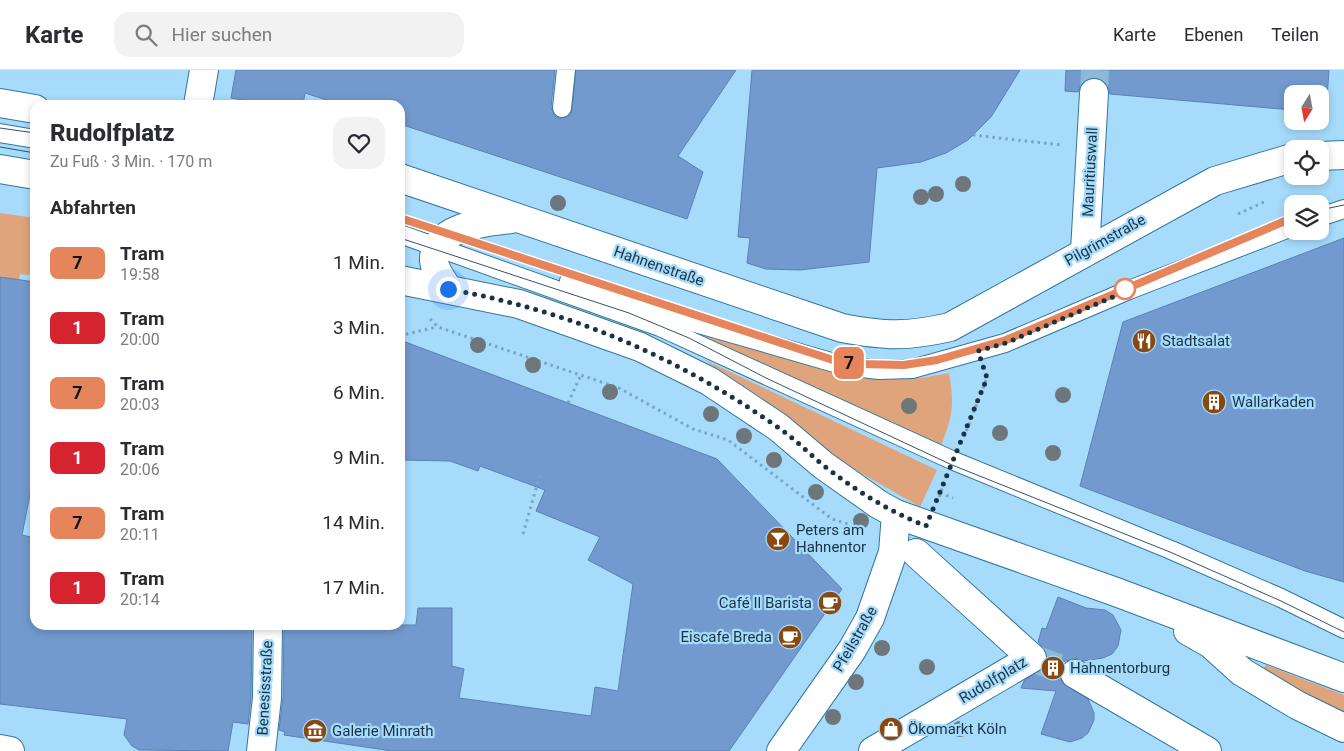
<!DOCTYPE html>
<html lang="de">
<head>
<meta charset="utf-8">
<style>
	:root { --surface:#fff; --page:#f2f2f3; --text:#2b2b33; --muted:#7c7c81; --line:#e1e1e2 }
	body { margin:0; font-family:Roboto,sans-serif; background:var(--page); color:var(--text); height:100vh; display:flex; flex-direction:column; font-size:19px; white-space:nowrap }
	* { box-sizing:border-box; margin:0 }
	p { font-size:16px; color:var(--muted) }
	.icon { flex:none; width:28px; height:28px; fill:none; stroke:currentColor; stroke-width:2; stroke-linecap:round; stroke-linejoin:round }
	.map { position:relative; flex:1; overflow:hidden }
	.details { position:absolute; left:30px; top:30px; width:375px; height:530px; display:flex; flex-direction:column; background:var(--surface); border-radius:15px; box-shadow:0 2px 8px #0003 }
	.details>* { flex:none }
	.badge { padding:0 10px; border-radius:8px; font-size:18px; line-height:32px }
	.needle { width:32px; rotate:191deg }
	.tools { position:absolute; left:1284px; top:15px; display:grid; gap:10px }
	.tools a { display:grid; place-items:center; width:45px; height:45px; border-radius:10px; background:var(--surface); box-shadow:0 2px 8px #0003; font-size:25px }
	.you { position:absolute; width:25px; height:25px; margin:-12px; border:4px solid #fff; border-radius:50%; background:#1a73e8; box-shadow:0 0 0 8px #1a73e833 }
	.map>.badge { position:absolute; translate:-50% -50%; box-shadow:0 0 0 2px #fff }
	h2 { padding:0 20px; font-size:19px; line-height:45px }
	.round { display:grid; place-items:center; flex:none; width:52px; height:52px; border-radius:15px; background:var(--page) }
	.summary { display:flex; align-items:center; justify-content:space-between; height:85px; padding:0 20px }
	h1 { font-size:24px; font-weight:800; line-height:38px }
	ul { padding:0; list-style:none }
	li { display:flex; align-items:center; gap:15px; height:65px; padding:0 20px }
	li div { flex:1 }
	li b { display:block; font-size:19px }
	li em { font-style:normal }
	li .badge { min-width:55px; font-weight:700; text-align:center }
	header { display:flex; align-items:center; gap:30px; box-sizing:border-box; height:70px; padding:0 25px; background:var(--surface); border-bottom:1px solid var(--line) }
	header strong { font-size:24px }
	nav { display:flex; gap:28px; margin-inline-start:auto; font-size:18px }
	.search { width:350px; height:45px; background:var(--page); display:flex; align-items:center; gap:12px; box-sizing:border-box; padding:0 18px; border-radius:15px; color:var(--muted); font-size:19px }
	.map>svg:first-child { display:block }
	.green { fill:#e0a47c }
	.building { fill:#729ace; stroke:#5a81b2 }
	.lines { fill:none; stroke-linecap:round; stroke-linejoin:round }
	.street-tunnel { stroke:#8abad7; stroke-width:28; stroke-dasharray:28 14; stroke-linecap:butt }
	.lane-casing { stroke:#32769a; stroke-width:20 }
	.street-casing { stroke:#32769a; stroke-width:30 }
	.secondary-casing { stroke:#32769a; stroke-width:30 }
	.path { stroke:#79a6c1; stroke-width:3; stroke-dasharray:2.5 4; stroke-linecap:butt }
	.lane { stroke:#fff; stroke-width:18 }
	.street { stroke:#fff; stroke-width:28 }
	.secondary { stroke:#fff; stroke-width:28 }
	.tram { stroke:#335467; stroke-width:1 }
	.tree { fill:#6d767a }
	.line-casing { stroke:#fff; stroke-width:11 }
	.line { stroke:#e6855c; stroke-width:8 }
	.walk { stroke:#183444; stroke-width:5; stroke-dasharray:0 9 }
	.stop-dot { fill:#fff; stroke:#e6855c; stroke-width:2.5 }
	.labels { text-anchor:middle; stroke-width:4.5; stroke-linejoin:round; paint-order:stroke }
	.street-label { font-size:15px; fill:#183444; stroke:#a6dbfc }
	.poi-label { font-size:15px; fill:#183444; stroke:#a6dbfc; text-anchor:start }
</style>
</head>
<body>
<header>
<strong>Karte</strong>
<div class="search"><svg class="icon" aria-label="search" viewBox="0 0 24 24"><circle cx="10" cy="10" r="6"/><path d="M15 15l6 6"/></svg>Hier suchen</div>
<nav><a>Karte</a><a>Ebenen</a><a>Teilen</a></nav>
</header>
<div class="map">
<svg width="1344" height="681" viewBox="0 0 1344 681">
	<rect width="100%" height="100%" fill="#a6dbfc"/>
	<path class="green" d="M0,143L35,148V206L20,204L19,210L0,207Z
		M678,255L857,304L889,309L921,308L949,303C955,339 952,345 940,379Z
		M703,289L937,400L920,437L828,384L807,362L775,337Z
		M1266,595L1344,625V645L1265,602L1263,598Z"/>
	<path class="building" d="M236,0H555L551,37L555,46L561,49L570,45L572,40L576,0H736L678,86L703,102L687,149L400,54V35H342L305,23L303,35H273L231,28Z
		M752,0H1020L991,47L968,70L946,83L921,92L877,98L869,192L800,200L766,199L747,193L750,168L738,167Z
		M1066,0H1329L1326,43H1320V24H1292V40L1110,24L1108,16L1103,10L1095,7L1087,9L1081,15L1078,22L1065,21Z
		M1344,168V512L1305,501L1080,416L1123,252Z
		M0,207L35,212V399L22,465L35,468V555H252L251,627L248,654L233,652L228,681L139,680L132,676L124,665L127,649L0,634Z
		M400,270L717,389L842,519L729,681H392L284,665L285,662L279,660L283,628L284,555H416L418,538H452V596L464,599L459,628L591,646L595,617L618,621L633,514L588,490L600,467L536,441L545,420L480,396L478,401L450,391L400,390Z
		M1058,527L1086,538L1105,540L1113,545L1121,560L1118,576L1112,584L1103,588L1083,591L1075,588L1056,594L1061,599L1062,612L1088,629L1094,643V650L1088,663L1082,668L1070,672L1041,664L1056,621L1021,618L1024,611L1045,596L1047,583L1038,572L1042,558L1046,559Z"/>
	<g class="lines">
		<path class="street-tunnel" d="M1094,23L1095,0
			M1032,588L1075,604"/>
		<g class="lane-casing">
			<path id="lane" d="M562,38L566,0
				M0,63L35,69
				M1320,147L1344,139
				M400,164L660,257L954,391L1171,480L1281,528L1344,559
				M569,211L685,250L845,296L879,300L912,299L1005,273L1129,220L1292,157"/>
		</g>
		<g class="street-casing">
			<path id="street" d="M198,35L204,0
				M1085,181L1094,23
				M1075,604L1207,681
				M0,679L10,681
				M261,681L267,628L268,555
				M781,681L852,580L870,548L893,482L896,444
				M873,681L1032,588L916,483"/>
		</g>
		<g class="secondary-casing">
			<path id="secondary" d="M0,33L35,39
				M1320,86L1344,85
				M0,99L35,105
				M400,108L842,258C885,266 907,267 950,257L1215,111L1292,88
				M400,210L519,234L640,277L709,311L778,357L823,395L878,434L896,444L1116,522L1344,608
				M448,219C443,210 435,202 434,191C432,156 487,152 511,149
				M1188,561L1211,574L1242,602L1297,635L1344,658"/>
		</g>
		<path class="path" d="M973,65L1061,75
			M1238,144L1266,131
			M430,249L438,257L619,318L693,359L728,370L832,449L848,454
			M400,261L407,264L437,257
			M568,333L581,305
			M964,367L987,308L986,305
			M940,423L953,428
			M939,427L944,414
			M523,464L541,401"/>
		<use href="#lane" class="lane"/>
		<use href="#street" class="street"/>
		<use href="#secondary" class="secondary"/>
		<path class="tram" d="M0,58L35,63
			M0,77L35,83
			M1320,140L1344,135
			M400,148L836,291L859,294L904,295L937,290L1006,270L1292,147
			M400,168L629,243L689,268L766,308L952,395L1170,482L1281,531L1344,562"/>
	</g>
	<g class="tree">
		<circle cx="963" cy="114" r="8"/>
		<circle cx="936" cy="124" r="8"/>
		<circle cx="921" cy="127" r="8"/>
		<circle cx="558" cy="133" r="8"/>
		<circle cx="478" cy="275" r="8"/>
		<circle cx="533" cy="295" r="8"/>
		<circle cx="610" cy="322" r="8"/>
		<circle cx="1063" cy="325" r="8"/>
		<circle cx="909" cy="336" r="8"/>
		<circle cx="711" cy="344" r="8"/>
		<circle cx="1000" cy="363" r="8"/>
		<circle cx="744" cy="366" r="8"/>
		<circle cx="1053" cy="383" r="8"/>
		<circle cx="774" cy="390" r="8"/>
		<circle cx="816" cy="422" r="8"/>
		<circle cx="861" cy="451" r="8"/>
		<circle cx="882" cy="578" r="8"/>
		<circle cx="927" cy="597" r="8"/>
		<circle cx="856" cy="612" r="8"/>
		<circle cx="833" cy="647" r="8"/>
		<circle cx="960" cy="659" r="8"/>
	</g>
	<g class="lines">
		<g class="line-casing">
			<path id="line" d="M400,148L836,291L859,294L904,295L937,290L1006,270L1292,148"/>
		</g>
		<use href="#line" class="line"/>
		<path class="walk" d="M448,219C570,241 674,285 776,356C793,367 807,382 823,395C855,420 888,441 926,456L987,308L978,281L1006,273L1129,220L1125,219"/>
	</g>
	<defs>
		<g id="restaurant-disc" transform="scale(1.25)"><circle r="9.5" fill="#884810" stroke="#a6dbfc"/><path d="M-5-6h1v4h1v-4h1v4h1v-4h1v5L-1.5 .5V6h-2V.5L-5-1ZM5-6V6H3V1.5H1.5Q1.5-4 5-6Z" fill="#fff"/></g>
		<g id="building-disc" transform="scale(1.25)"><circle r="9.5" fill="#884810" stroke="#a6dbfc"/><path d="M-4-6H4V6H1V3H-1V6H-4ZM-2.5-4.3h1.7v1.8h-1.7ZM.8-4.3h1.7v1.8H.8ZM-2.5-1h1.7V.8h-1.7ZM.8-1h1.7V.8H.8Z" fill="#fff"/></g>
		<g id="bar-disc" transform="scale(1.25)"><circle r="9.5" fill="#884810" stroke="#a6dbfc"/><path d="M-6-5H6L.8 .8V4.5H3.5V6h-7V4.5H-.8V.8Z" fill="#fff"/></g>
		<g id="cafe-disc" transform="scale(1.25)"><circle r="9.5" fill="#884810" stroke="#a6dbfc"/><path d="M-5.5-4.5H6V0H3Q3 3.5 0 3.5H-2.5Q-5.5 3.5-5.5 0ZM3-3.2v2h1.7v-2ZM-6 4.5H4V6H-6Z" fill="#fff"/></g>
		<g id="shop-disc" transform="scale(1.25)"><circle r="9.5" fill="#884810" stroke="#a6dbfc"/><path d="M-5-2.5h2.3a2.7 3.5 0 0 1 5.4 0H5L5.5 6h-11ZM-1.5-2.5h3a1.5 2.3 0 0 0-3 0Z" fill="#fff"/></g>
		<g id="museum-disc" transform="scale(1.25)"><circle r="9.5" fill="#884810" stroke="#a6dbfc"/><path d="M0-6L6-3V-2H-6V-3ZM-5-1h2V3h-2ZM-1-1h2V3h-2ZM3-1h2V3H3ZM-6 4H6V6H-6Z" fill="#fff"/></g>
	</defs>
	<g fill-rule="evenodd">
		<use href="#restaurant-disc" x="1144" y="271"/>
		<use href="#building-disc" x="1214" y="332"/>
		<use href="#bar-disc" x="778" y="469"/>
		<use href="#cafe-disc" x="830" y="533"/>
		<use href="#cafe-disc" x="790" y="567"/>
		<use href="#building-disc" x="1053" y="598"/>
		<use href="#shop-disc" x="891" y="659"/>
		<use href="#museum-disc" x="315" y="661"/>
	</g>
	<circle class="stop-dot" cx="1125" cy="219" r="10"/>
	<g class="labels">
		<g class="street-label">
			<text transform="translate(1090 102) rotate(-87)" y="5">Mauritiuswall</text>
			<text transform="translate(1105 170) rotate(-29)" y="5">Pilgrimstraße</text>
			<text transform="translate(659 196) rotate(19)" y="5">Hahnenstraße</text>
			<text transform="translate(855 569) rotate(-60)" y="5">Pfeilstraße</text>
			<text transform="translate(993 610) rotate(-31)" y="5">Rudolfplatz</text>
			<text transform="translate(265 618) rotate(-87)" y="5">Benesisstraße</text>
		</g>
		<g class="poi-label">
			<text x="1162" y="276">Stadtsalat</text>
			<text x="1232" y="337">Wallarkaden</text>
			<text x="796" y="465">Peters am<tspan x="796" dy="17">Hahnentor</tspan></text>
			<text x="812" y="538" text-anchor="end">Café Il Barista</text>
			<text x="772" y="572" text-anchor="end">Eiscafe Breda</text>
			<text x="1070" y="603">Hahnentorburg</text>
			<text x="908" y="664">Ökomarkt Köln</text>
			<text x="332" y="666">Galerie Minrath</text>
		</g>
	</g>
</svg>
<div class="tools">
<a><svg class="needle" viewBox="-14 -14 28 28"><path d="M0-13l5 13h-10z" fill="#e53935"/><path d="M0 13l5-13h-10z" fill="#7c7c81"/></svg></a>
<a><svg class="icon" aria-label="locate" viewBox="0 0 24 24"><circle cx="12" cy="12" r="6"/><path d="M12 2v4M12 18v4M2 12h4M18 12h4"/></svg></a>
<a><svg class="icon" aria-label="layers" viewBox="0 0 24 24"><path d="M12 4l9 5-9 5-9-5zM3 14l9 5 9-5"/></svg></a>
</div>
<div class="you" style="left:448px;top:219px"></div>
<b class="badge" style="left:849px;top:293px;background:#e6855c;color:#111">7</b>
<section class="details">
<div class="summary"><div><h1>Rudolfplatz</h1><p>Zu Fuß · 3 Min. · 170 m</p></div><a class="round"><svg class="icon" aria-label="heart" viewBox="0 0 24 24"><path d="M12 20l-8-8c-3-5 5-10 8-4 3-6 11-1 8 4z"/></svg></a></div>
<h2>Abfahrten</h2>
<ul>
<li><span class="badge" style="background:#e6855c;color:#111">7</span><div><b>Tram</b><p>19:58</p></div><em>1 Min.</em></li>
<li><span class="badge" style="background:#d52330;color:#fff">1</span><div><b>Tram</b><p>20:00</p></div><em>3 Min.</em></li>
<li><span class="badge" style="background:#e6855c;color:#111">7</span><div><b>Tram</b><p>20:03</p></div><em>6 Min.</em></li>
<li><span class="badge" style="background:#d52330;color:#fff">1</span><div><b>Tram</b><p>20:06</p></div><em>9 Min.</em></li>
<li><span class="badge" style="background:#e6855c;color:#111">7</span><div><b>Tram</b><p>20:11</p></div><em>14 Min.</em></li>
<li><span class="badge" style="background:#d52330;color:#fff">1</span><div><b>Tram</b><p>20:14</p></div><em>17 Min.</em></li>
</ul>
</section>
</div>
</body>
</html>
